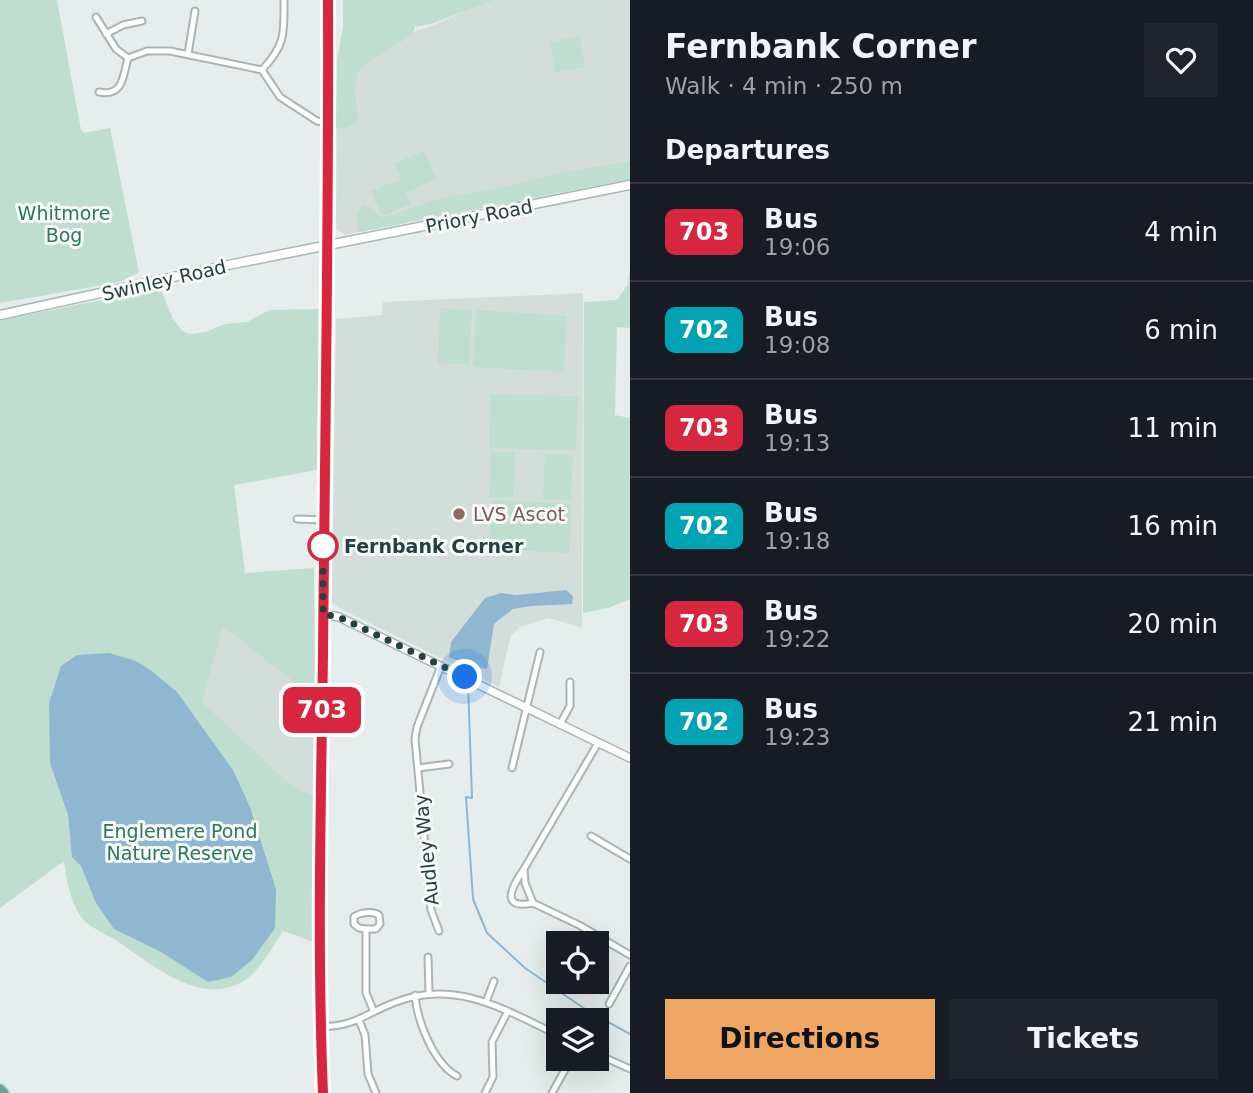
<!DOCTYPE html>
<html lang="en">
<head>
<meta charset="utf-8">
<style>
	:root { --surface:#171b24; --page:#20242c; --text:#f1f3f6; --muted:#9ea1a6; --line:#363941; --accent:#eea763 }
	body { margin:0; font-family:"DejaVu Sans",sans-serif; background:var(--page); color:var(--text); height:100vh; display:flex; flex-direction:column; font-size:26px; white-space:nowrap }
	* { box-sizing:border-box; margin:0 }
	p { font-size:23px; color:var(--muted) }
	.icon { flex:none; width:38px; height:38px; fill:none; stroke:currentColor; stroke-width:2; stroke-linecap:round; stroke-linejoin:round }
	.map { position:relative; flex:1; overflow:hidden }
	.panel { display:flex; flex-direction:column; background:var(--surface); width:623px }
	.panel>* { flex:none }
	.badge { padding:0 14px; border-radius:10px; font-size:24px; line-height:46px }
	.fabs { position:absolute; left:546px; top:931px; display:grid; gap:14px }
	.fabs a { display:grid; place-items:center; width:63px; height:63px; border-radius:0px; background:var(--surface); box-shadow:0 7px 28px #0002; font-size:35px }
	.you { position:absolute; width:35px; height:35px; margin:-18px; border:5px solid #fff; border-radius:50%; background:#1a73e8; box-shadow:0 0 0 10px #1a73e833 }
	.map>.badge { position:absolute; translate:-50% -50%; box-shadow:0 0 0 4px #fff }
	h2 { padding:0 35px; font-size:26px; line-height:63px }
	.round { display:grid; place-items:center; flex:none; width:74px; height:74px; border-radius:0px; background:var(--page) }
	.summary { display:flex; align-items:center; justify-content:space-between; height:119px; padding:0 35px }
	h1 { font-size:33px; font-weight:700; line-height:52px }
	.primary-button { display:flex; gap:14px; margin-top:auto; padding:14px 35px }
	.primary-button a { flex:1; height:80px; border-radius:0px; background:var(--accent); color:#111; font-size:28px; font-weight:700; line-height:80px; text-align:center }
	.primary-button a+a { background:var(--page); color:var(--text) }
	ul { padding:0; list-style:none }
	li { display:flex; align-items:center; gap:21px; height:98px; padding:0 35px; border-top:2px solid var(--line) }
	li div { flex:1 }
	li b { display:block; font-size:26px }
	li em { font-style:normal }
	li .badge { min-width:77px; font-weight:700; text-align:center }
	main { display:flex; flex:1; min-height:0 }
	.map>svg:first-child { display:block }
	.built { fill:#d3dedb }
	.green { fill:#bfdecf }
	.water { fill:#8fb7d1 }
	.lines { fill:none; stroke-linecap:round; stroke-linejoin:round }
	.stream { stroke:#8fb7d1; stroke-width:2 }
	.minor-casing { stroke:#a7b6b5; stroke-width:9 }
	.tertiary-casing { stroke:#a7b6b5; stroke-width:10 }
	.secondary-casing { stroke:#a4b9b7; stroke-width:11 }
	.primary-casing { stroke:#c2cac9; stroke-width:12 }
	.minor { stroke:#fff; stroke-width:5 }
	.tertiary { stroke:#fff; stroke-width:7 }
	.secondary { stroke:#fff; stroke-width:8 }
	.primary { stroke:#6ba2a1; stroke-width:9 }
	.line-casing { stroke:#fff; stroke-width:16 }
	.line { stroke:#d7263d; stroke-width:10 }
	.walk { stroke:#24403f; stroke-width:7; stroke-dasharray:0 12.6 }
	.education-dot { fill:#8d6e63; stroke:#f6faf9; stroke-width:2.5 }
	.stop-dot { fill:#fff; stroke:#d7263d; stroke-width:3.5 }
	.labels { text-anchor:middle; stroke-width:6; stroke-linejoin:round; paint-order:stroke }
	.park-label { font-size:19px; fill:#2f765b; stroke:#f6faf9 }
	.street-label { font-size:19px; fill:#24403f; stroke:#f6faf9 }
	.education-label { font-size:19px; fill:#785e54; stroke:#f6faf9; text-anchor:start }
	.stop-label { font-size:19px; font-weight:bold; fill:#24403f; stroke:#f6faf9; text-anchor:start }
</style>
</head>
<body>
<main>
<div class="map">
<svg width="630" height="1093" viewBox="0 0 630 1093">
	<rect width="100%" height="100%" fill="#e5eeec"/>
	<path class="built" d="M490,0H630V179L345,235L336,228L337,60L436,24Z
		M583,293L582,628L549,618L522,626L511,635L499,687L343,610L332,603L336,319L382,315L383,302Z
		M223,625L315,699V798L288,782L201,703Z"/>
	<path class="green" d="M0,0H57L81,130L84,133L110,128L139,272L120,282L0,303Z
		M343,0H493L434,23L415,27L412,35L368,62L357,73L355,90L358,122L348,127L336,129L337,60L343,27Z
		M579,36L585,67L555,73L550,42Z
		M424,151L436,179L406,192L411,204L382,216L371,191L401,179L395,163Z
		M630,161V179L359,232L356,215L363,205L368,206L383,218L438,199L497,189L545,176Z
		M630,267V328L617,327L615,415L630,418V599L608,608L583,613L584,302L617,300L628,284Z
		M159,284L172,317L182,331L189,334L206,332L225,324L247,322L269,310L319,309L317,470L234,485L245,573L314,568L315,699L223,626L202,702L288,782L315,798L316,943L283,931C271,949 258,975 238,984C196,1004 149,962 117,941C107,934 88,927 81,917C70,900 66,880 64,861L0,908V320L107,299Z
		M440,308L472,310L469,365L438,363Z
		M476,310L567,316L564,372L473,367Z
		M490,394L578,396L576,450L489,448Z
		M491,451L515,452L513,498L489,497Z
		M545,454L573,455L571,500L543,499Z
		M492,500L571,504L569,553L489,549Z"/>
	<path class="water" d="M566,590L573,596L572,604L532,606L513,609L494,624L487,669L468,665L449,657L451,642L485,598L501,593L517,595Z
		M109,653L136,661L149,669L177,692L233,770L250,807L276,889L275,928L252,960L231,977L208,982L161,952L114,929L96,903L81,866L72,857L68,815L50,763L49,703L61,666L77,655Z"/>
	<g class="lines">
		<path class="stream" d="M468,665V677
			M468,683L472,798L466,797L473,899L487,933L525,968L588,1011L630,1034"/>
		<g class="minor-casing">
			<path id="minor" d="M96,17L116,49L128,58
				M106,34L123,25L142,21
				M188,54L195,11
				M128,58L147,51H170L262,70L280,97L317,121L329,123
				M262,70C286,44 284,34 284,0
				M99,92C124,97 123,75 128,58
				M297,519L324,520
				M560,724L570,706V682
				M598,743L524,869L525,883L533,903L579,925L630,955
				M418,768L449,764
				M512,768L540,652
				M591,836L630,859
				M524,869C513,885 498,910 533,903
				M366,929L359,928L354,924V917C360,912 373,911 379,915L380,924L376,929H366V993L374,1012
				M439,931L431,910L415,739L417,727L441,666
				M428,957L429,993
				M415,995C417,1021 434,1064 457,1076
				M486,1002L494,981
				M609,1004L630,966
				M359,1020L365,1035L368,1074L376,1093
				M320,1027C357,1026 364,1014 396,1002C456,979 505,1010 558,1035
				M597,1054L630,1069
				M485,1093L493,1077L492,1042L508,1011
				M552,1093L571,1059"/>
		</g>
		<g class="tertiary-casing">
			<path id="tertiary" d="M323,614L339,617L630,758"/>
		</g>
		<g class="secondary-casing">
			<path id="secondary" d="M0,315L228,265L630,185"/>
		</g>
		<g class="primary-casing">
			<path id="primary" d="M326,485L328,0
				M0,1089L4,1093
				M323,1093L320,933L323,552L326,480"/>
		</g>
		<use href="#minor" class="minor"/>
		<use href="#tertiary" class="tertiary"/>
		<use href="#secondary" class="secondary"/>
		<use href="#primary" class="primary"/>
	</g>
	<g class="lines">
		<g class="line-casing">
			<path id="line" d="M323,1093C317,947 321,800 323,654C325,436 329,218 328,0"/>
		</g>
		<use href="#line" class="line"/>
		<path class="walk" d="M323,546V614L339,617L465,677"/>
	</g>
	<circle class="education-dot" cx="459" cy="514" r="7"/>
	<circle class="stop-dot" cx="323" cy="546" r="14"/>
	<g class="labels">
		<g class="park-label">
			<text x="64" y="220">Whitmore<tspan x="64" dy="22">Bog</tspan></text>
			<text x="180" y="838">Englemere Pond<tspan x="180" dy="22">Nature Reserve</tspan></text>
		</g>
		<g class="street-label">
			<text transform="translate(479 216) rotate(-11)" y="7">Priory Road</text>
			<text transform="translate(164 280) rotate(-13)" y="7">Swinley Road</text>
			<text transform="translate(426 850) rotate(-96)" y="7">Audley Way</text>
		</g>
		<g class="education-label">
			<text x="473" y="521">LVS Ascot</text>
		</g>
		<g class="stop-label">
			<text x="344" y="553">Fernbank Corner</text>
		</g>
	</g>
</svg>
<div class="fabs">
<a><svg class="icon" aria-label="locate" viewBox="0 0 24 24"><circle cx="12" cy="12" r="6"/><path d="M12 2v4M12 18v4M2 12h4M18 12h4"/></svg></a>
<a><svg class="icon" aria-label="layers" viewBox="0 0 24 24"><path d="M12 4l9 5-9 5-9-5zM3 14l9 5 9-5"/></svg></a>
</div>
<div class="you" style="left:465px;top:677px"></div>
<b class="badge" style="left:322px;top:710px;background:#d7263d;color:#fff">703</b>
</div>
<section class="panel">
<div class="summary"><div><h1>Fernbank Corner</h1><p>Walk · 4 min · 250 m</p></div><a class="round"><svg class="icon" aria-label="heart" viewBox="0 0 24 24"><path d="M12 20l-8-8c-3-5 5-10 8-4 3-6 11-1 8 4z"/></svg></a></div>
<h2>Departures</h2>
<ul>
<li><span class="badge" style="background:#d7263d;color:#fff">703</span><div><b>Bus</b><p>19:06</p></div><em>4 min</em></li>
<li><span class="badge" style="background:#00a3b4;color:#fff">702</span><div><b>Bus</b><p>19:08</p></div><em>6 min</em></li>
<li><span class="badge" style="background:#d7263d;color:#fff">703</span><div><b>Bus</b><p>19:13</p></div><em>11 min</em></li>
<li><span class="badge" style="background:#00a3b4;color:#fff">702</span><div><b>Bus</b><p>19:18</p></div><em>16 min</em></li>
<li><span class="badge" style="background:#d7263d;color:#fff">703</span><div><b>Bus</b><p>19:22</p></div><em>20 min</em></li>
<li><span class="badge" style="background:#00a3b4;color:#fff">702</span><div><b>Bus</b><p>19:23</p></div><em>21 min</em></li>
</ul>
<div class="primary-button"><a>Directions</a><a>Tickets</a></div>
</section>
</main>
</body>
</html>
